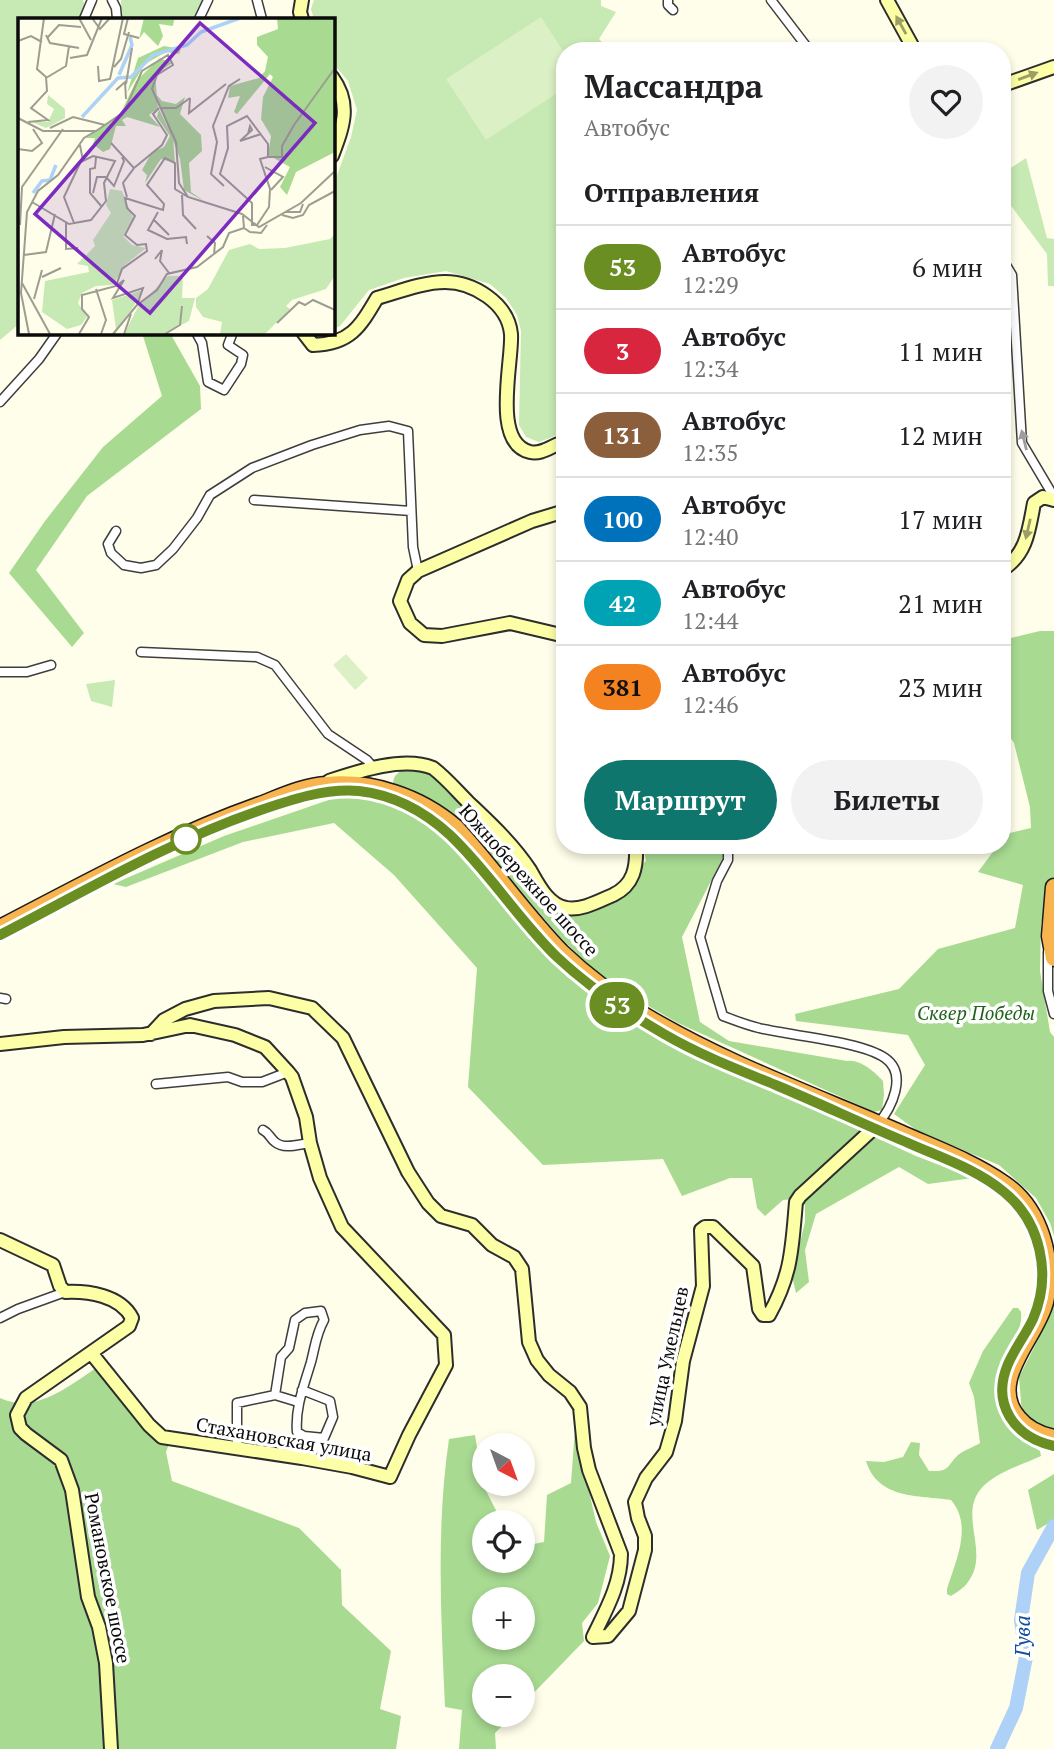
<!DOCTYPE html>
<html lang="ru">
<head>
<meta charset="utf-8">
<style>
	:root { --surface:#fff; --page:#f2f2f2; --text:#202124; --muted:#757577; --line:#e0e0e0; --accent:#0f766e }
	body { margin:0; font-family:"PT Serif",serif; background:var(--page); color:var(--text); height:100vh; display:flex; flex-direction:column; font-size:26px; white-space:nowrap }
	* { box-sizing:border-box; margin:0 }
	p { font-size:23px; color:var(--muted) }
	.icon { flex:none; width:38px; height:38px; fill:none; stroke:currentColor; stroke-width:2; stroke-linecap:round; stroke-linejoin:round }
	.map { position:relative; flex:1; overflow:hidden }
	.drawer { position:absolute; left:556px; top:42px; width:455px; height:812px; display:flex; flex-direction:column; background:var(--surface); border-radius:28px; box-shadow:0 4px 10px #0003 }
	.drawer>* { flex:none }
	.badge { padding:0 14px; border-radius:23px; font-size:24px; line-height:46px }
	.needle { width:46px; rotate:139deg }
	.controls { position:absolute; left:472px; top:1433px; display:grid; gap:14px }
	.controls a { display:grid; place-items:center; width:63px; height:63px; border-radius:50%; background:var(--surface); box-shadow:0 4px 10px #0003; font-size:35px }
	.map>.badge { position:absolute; translate:-50% -50%; box-shadow:0 0 0 4px #fff }
	h2 { padding:0 28px; font-size:26px; line-height:63px }
	.round { display:grid; place-items:center; flex:none; width:74px; height:74px; border-radius:37px; background:var(--page) }
	.head { display:flex; align-items:center; justify-content:space-between; height:119px; padding:0 28px }
	h1 { font-size:33px; font-weight:600; line-height:52px }
	.button { display:flex; gap:14px; margin-top:auto; padding:14px 28px }
	.button a { flex:1; height:80px; border-radius:42px; background:var(--accent); color:#fff; font-size:28px; font-weight:600; line-height:80px; text-align:center }
	.button a+a { background:var(--page); color:var(--text) }
	ul { padding:0; list-style:none }
	li { display:flex; align-items:center; gap:21px; height:84px; padding:0 28px; border-top:2px solid var(--line) }
	li div { flex:1 }
	li b { display:block; font-size:26px }
	li em { font-style:normal }
	li .badge { min-width:77px; font-weight:700; text-align:center }
	.map>svg:first-child { display:block }
	.green { fill:#c7e9b3 }
	.forest { fill:#a8da92; fill-rule:evenodd }
	.pitch { fill:#dbf0c5 }
	.lines { fill:none; stroke-linecap:round; stroke-linejoin:round }
	.river { stroke:#add1f7; stroke-width:14 }
	.street-casing { stroke:#3e3e3e; stroke-width:11 }
	.secondary-casing { stroke:#2d2d2d; stroke-width:16 }
	.highway-casing { stroke:#1c1c1c; stroke-width:19 }
	.street { stroke:#fff; stroke-width:8 }
	.secondary { stroke:#fcffa5; stroke-width:12 }
	.highway { stroke:#f8b44f; stroke-width:16 }
	.oneway { fill:#9c9d67 }
	.oneway2 { fill:#9d9d9d }
	.line-casing { stroke:#fff; stroke-width:16 }
	.line { stroke:#6b8e23; stroke-width:10 }
	.stop-dot { fill:#fff; stroke:#6b8e23; stroke-width:3.5 }
	.labels { text-anchor:middle; stroke-width:7; stroke-linejoin:round; paint-order:stroke }
	.street-label { font-size:19px; fill:#0b0b0b; stroke:#fff }
	.park-label { font-size:19px; font-style:italic; fill:#20641b; stroke:#fff }
	.water-label { font-size:21px; font-style:italic; fill:#134d9f; stroke:#fff }
	.inset-river { fill:none; stroke:#add1f7; stroke-width:3.5 }
	.inset-road { fill:none; stroke:#9d9d91; stroke-width:2 }
	.view { fill:#7b2cbf; fill-opacity:0.15; stroke:#7b2cbf; stroke-width:3.5 }
	.inset-edge { fill:none; stroke:#0b0b0b; stroke-width:3.5 }
</style>
</head>
<body>
<div class="map">
<svg width="1054" height="1749" viewBox="0 0 1054 1749">
	<rect width="100%" height="100%" fill="#fffeea"/>
	<path class="green" d="M0,0H83L86,9L84,19H19V324L0,340Z
		M121,0H204L194,19H122Z
		M314,0H601V6L616,12L599,39L611,51H565V432L539,442L526,437L519,425L521,331L517,315L506,298L490,284L446,271L404,278L369,290L340,326L333,329V186L351,137L357,110L348,81L333,63L332,19H314L311,9Z
		M1026,158L1047,238L1054,239V286H1048L1047,254L1003,195V173Z
		M115,680L112,707L91,701L86,684Z"/>
	<path class="forest" d="M142,333H170L200,386L201,409L87,496L36,570L84,633L72,647L9,573L45,521L103,447L162,396Z
		M1040,631H1054V887L1041,923L1040,971L1050,1032L1054,1037V1236L1050,1223L1036,1198L999,1165L919,1132L894,1114L925,1065L908,1035L796,1021L795,1014L899,989L938,949L1015,928L1023,885L978,872L998,845H1003V838L1006,834L1031,828L1030,807L1014,743L1003,727V636L1011,638Z
		M406,769L430,770L515,854L535,886L581,912L646,861L643,845H724L725,854L682,937L700,1022L729,1041L847,1061C860,1059 875,1072 883,1081L884,1095L882,1110L874,1112L678,1023L624,992L588,965L560,937L451,812L439,804L393,785C393,775 398,772 406,769Z
		M346,794L386,802L422,817L456,846L540,944L594,993L670,1043L916,1156L973,1178L928,1184L899,1167L816,1214L805,1250L809,1282L796,1293L792,1276L805,1222V1205L793,1199L783,1200L765,1216L757,1208L752,1178H730L682,1196L663,1159L543,1165L468,1087L477,968L394,875L334,823L243,842L126,887L113,884L224,836Z
		M1054,1294V1429L1041,1427L1022,1414L1019,1377L1047,1322Z
		M1013,1308H1018L1021,1312C1023,1331 1010,1344 1004,1362C992,1399 1008,1433 1040,1451L1041,1456C1022,1465 993,1473 980,1490C959,1517 990,1553 968,1582C964,1588 957,1592 951,1596L947,1594V1589C956,1560 973,1526 951,1500C919,1495 878,1500 866,1461L884,1462L903,1457L911,1442L920,1443L919,1455L929,1471C950,1472 946,1467 958,1455C964,1450 974,1447 980,1443L974,1397L969,1383L983,1351Z
		M99,1366L151,1436L169,1444L166,1452L172,1481L299,1528L341,1570L342,1605L391,1651L380,1709L401,1716L396,1749H0V1398C36,1415 70,1385 99,1366Z
		M575,1429L596,1522L610,1556L598,1603L582,1623L584,1641L523,1704V1676H485V1715H513L495,1733L496,1749H459L462,1710L445,1707C441,1618 436,1527 449,1439L475,1435L483,1485L502,1522H485V1561H523V1546L544,1542L547,1495L571,1483ZM485,1600H523V1638H485Z
		M1054,1474V1520L1037,1530L1028,1490Z"/>
	<path class="pitch" d="M541,17L565,54V88L486,140L446,79Z
		M346,654L368,678L355,690L333,665Z"/>
	<g class="lines">
		<path class="river" d="M997,1749L1016,1708L1026,1657L1021,1620L1028,1573L1054,1526"/>
		<g class="street-casing">
			<path id="street" d="M112,0L116,8L117,19
				M257,0L262,19
				M668,0V5L673,10
				M771,0L810,51
				M84,19L92,0
				M199,19L208,0
				M1003,260L1012,275L1022,443L1054,497
				M196,332L202,343L208,382L224,390L241,364L243,355L228,345L233,332
				M0,402L39,359L58,332
				M254,500L411,511
				M116,531L108,544L111,553L124,565L141,568L156,565L173,549L197,518L210,495L252,468L312,445L360,430L389,426L408,431L413,547L418,571
				M141,652L257,657L275,665L328,734L367,760L373,767
				M0,672H27L51,665
				M728,845V860L717,881L700,937L723,1016C734,1020 746,1025 759,1028C790,1036 861,1041 885,1058C908,1074 892,1108 877,1125
				M1048,952V991L1054,1014
				M0,998L6,999
				M156,1084L228,1077L242,1082H262L288,1072
				M263,1130C269,1133 270,1138 275,1142C284,1150 300,1144 310,1143
				M0,1318L18,1309L65,1292
				M275,1395L298,1402
				M237,1447V1403L275,1395L281,1357L289,1348L295,1320L305,1313L321,1311L324,1320C316,1334 315,1347 311,1362C304,1386 295,1407 297,1432L304,1436L324,1438L333,1417L330,1401L302,1390"/>
		</g>
		<g class="secondary-casing">
			<path id="secondary" d="M302,0L300,12L302,19
				M887,0L915,51
				M332,77C352,104 343,127 332,156
				M1003,85L1054,67
				M303,332L313,345C350,344 360,327 377,298C398,292 423,282 445,282C473,282 508,303 511,334C513,361 491,443 530,452C543,455 553,444 565,442
				M565,511L532,521L418,571L408,580L400,601L410,623L424,635L442,636L510,623L565,636
				M1003,569C1027,554 1029,529 1034,503L1043,497L1054,500
				M329,781C359,771 403,756 433,768C446,778 456,790 468,802C490,823 513,844 530,870C538,884 548,905 566,908C581,911 599,901 613,895C634,885 637,867 636,845
				M151,1034L164,1020L185,1009L214,1001L269,998L312,1008L343,1038L408,1172L428,1203L441,1216L472,1225L492,1245L514,1257L522,1269L529,1342L537,1360L549,1375L570,1392L580,1407L584,1448L589,1470L621,1554C621,1584 606,1610 593,1637
				M0,1044L64,1037L143,1035L190,1025L235,1035L265,1047L288,1072L292,1077L306,1117L310,1143L320,1178L342,1227L444,1335L446,1365L409,1435L390,1477L352,1467L302,1458L162,1437L149,1425L92,1354
				M0,1240L53,1265L60,1286L65,1292C88,1291 120,1295 132,1318L129,1326L26,1398L17,1415L20,1428L26,1434L61,1460L72,1490L88,1597L99,1627L106,1663L111,1749
				M593,1637L608,1636L629,1611L645,1550V1536L638,1518L635,1502L646,1478L666,1452L675,1421L683,1361L703,1286L701,1230L705,1227H713L753,1266L759,1309L763,1315H769C792,1274 792,1247 796,1202L800,1196L874,1128"/>
		</g>
		<g class="highway-casing">
			<path id="highway" d="M1054,887L1050,936L1054,958
				M0,928C85,884 169,837 260,805C281,797 304,786 327,785C372,781 420,797 455,827C492,867 523,913 561,952C586,976 616,998 645,1016C725,1064 815,1096 900,1133C936,1149 972,1162 1004,1184C1041,1209 1054,1261 1045,1302C1036,1338 986,1381 1018,1418C1027,1429 1040,1435 1054,1438"/>
		</g>
		<use href="#street" class="street"/>
		<use href="#secondary" class="secondary"/>
		<use href="#highway" class="highway"/>
	</g>
	<defs><path id="oneway-solid" d="M-6-.8H1V-3.2L6.5 0L1 3.2V.8H-6Z" transform="scale(1.75)"/></defs>
	<g class="oneway">
		<use href="#oneway-solid" transform="translate(901 25) rotate(-119)"/>
		<use href="#oneway-solid" transform="translate(1028 76) rotate(-20)"/>
		<use href="#oneway-solid" transform="translate(1028 529) rotate(103)"/>
	</g>
	<use class="oneway2" href="#oneway-solid" transform="translate(1024 440) rotate(-104)"/>
	<g class="lines">
		<g class="line-casing">
			<path id="line" d="M0,935C85,891 168,842 258,811C290,800 325,788 359,791C394,795 425,812 450,835C489,872 518,919 557,957C589,987 626,1012 664,1034C700,1055 739,1070 778,1086C821,1104 863,1124 906,1142C939,1157 975,1168 1004,1192C1041,1222 1052,1275 1033,1319C1026,1334 1015,1348 1008,1364C991,1404 1014,1437 1054,1446"/>
		</g>
		<use href="#line" class="line"/>
	</g>
	<circle class="stop-dot" cx="186" cy="839" r="14"/>
	<g class="labels">
		<g class="street-label">
			<text transform="translate(529 880) rotate(48)" y="7">Южнобережное шоссе</text>
			<text transform="translate(667 1356) rotate(-78)" y="7">улица Умельцев</text>
			<text transform="translate(284 1439) rotate(10)" y="7">Стахановская улица</text>
			<text transform="translate(108 1578) rotate(79)" y="7">Романовское шоссе</text>
		</g>
		<g class="park-label">
			<text x="976" y="1020">Сквер Победы</text>
		</g>
		<g class="water-label">
			<text transform="translate(1023 1636) rotate(-90)" y="7">Гува</text>
		</g>
	</g>
	<g transform="translate(18 18)">
		<rect width="317" height="317" fill="#fffeea"/>
		<path d="M30,77L47,91V100L28,110L14,104H30L36,91L29,86ZM92,171L104,173L115,200L105,218L114,227L128,230L107,247L95,267L78,268L64,275L60,285L69,299L63,307L49,311L24,294L27,263L71,254L70,248L59,246L77,228L75,222L93,195L88,187ZM317,216L316,259L308,271L274,282L268,288L272,291L247,316H202L204,304L185,299L178,289V280L190,271L211,232L232,226L241,231L267,230L312,221ZM150,258H165L164,280H177L171,303L146,316H106L121,287ZM125,272L114,291L98,311L94,282Z" fill="#c7e9b3"/>
		<path d="M126,0L156,2L155,8L141,6L145,18L140,28L126,14L121,21ZM259,0H317V134L278,154L269,177L262,169L272,149L250,137L253,118L243,101L245,79L255,59L252,56L219,96L216,94L222,78L210,80L212,68L241,60L247,53L250,39L239,27V19L260,11ZM146,28L163,31L161,36L148,34L127,46L109,75L120,40ZM142,40L154,45L137,57L140,90L131,97L142,109L109,99L104,102L108,108H98L92,131L85,134L75,126L77,120H68L101,99L118,63ZM137,75L144,83L158,86L167,79L162,96L183,117L184,133L171,145L173,174L186,183L166,172L162,141ZM141,91L155,120L157,145L143,141L127,165L129,157L124,152L134,134L146,129L152,118L139,99Z" fill="#a8da92"/>
		<path class="inset-river" d="M101,57L114,27L112,19M64,99L100,60L113,59L135,37L169,27L183,14L222,0M15,175L24,163L32,162L38,147"/>
		<path class="inset-road" d="M61,0L73,22M74,0L82,11L92,0M110,0L106,16L121,20M28,17L32,25L61,30M30,19L41,7L63,9M0,23L13,18L24,24M52,40L69,37L84,0M80,48L81,63L92,61L105,0M96,49L103,41L111,14M28,60L48,48L51,28M108,66L114,30M98,72L107,64L108,81M172,80L171,95L208,66M143,90H158L172,80M229,98L250,126V139L242,141L252,171L251,189L239,207H234V185L202,156L210,130L209,108ZM0,100L25,113H78L106,94L124,53L150,37L155,47L139,57L134,71L158,124L161,165L170,179L224,196L241,209L283,185L317,153M10,104L30,102L13,90L29,73L28,59L19,51L26,0M32,110L55,99L87,107M222,123L234,112L232,108L230,116M222,123L243,116M93,125L116,150L105,165L109,179M0,131L14,133L24,125L15,111M78,139L77,150L72,151V175L84,189M250,139H264V128L276,107L317,50M247,149L265,159L253,172M116,150L144,127L149,117L135,96L141,90M88,159L96,168L106,143L104,139M206,168L193,156L199,124L195,108L211,68L222,61M75,175L79,159H88M164,177L165,197L178,211M14,184L51,206L73,202L88,183L86,165L97,143L75,138L65,143L62,127M140,194L130,212L149,221L168,219L169,226M269,194H282L285,186M264,197L275,200L285,197L291,187L317,173M225,198L226,210L232,214L243,215L249,207M135,201L151,217M48,205V231L60,230M56,205L46,179L64,141M2,207L4,169L45,111M189,218L197,225L196,236M6,237L28,234L37,196M137,241L144,232L142,243L151,255M24,259L43,250M4,265L32,316M101,266L106,262L95,280L125,270L119,287M78,271L88,302L83,316M16,281L24,252M259,305L281,284L287,287L295,282L317,292M11,316L3,275L9,194L20,173L40,157L66,120L78,113M61,316L71,299L64,291V277L98,268L104,251L129,233L128,226L119,227L107,217L117,198L109,190L107,180L145,192L146,186L129,167L147,140L157,145V171L170,179M95,316L119,287L139,272L149,256L179,249L205,229L211,215L226,210M106,316L113,296M147,316L162,307L164,288"/>
		<path class="view" d="M182,5L297,105L132,295L17,196Z"/>
		<rect width="317" height="317" class="inset-edge"/>
	</g>
</svg>
<div class="controls">
<a><svg class="needle" viewBox="-14 -14 28 28"><path d="M0-13l5 13h-10z" fill="#e53935"/><path d="M0 13l5-13h-10z" fill="#757577"/></svg></a>
<a><svg class="icon" aria-label="locate" viewBox="0 0 24 24"><circle cx="12" cy="12" r="6"/><path d="M12 2v4M12 18v4M2 12h4M18 12h4"/></svg></a>
<a>+</a>
<a>−</a>
</div>
<b class="badge" style="left:617px;top:1005px;background:#6b8e23;color:#fff">53</b>
<section class="drawer">
<div class="head"><div><h1>Массандра</h1><p>Автобус</p></div><a class="round"><svg class="icon" aria-label="heart" viewBox="0 0 24 24"><path d="M12 20l-8-8c-3-5 5-10 8-4 3-6 11-1 8 4z"/></svg></a></div>
<h2>Отправления</h2>
<ul>
<li><span class="badge" style="background:#6b8e23;color:#fff">53</span><div><b>Автобус</b><p>12:29</p></div><em>6 мин</em></li>
<li><span class="badge" style="background:#d7263d;color:#fff">3</span><div><b>Автобус</b><p>12:34</p></div><em>11 мин</em></li>
<li><span class="badge" style="background:#8b5e3c;color:#fff">131</span><div><b>Автобус</b><p>12:35</p></div><em>12 мин</em></li>
<li><span class="badge" style="background:#0072bc;color:#fff">100</span><div><b>Автобус</b><p>12:40</p></div><em>17 мин</em></li>
<li><span class="badge" style="background:#00a3b4;color:#fff">42</span><div><b>Автобус</b><p>12:44</p></div><em>21 мин</em></li>
<li><span class="badge" style="background:#f58220;color:#111">381</span><div><b>Автобус</b><p>12:46</p></div><em>23 мин</em></li>
</ul>
<div class="button"><a>Маршрут</a><a>Билеты</a></div>
</section>
</div>
</body>
</html>
